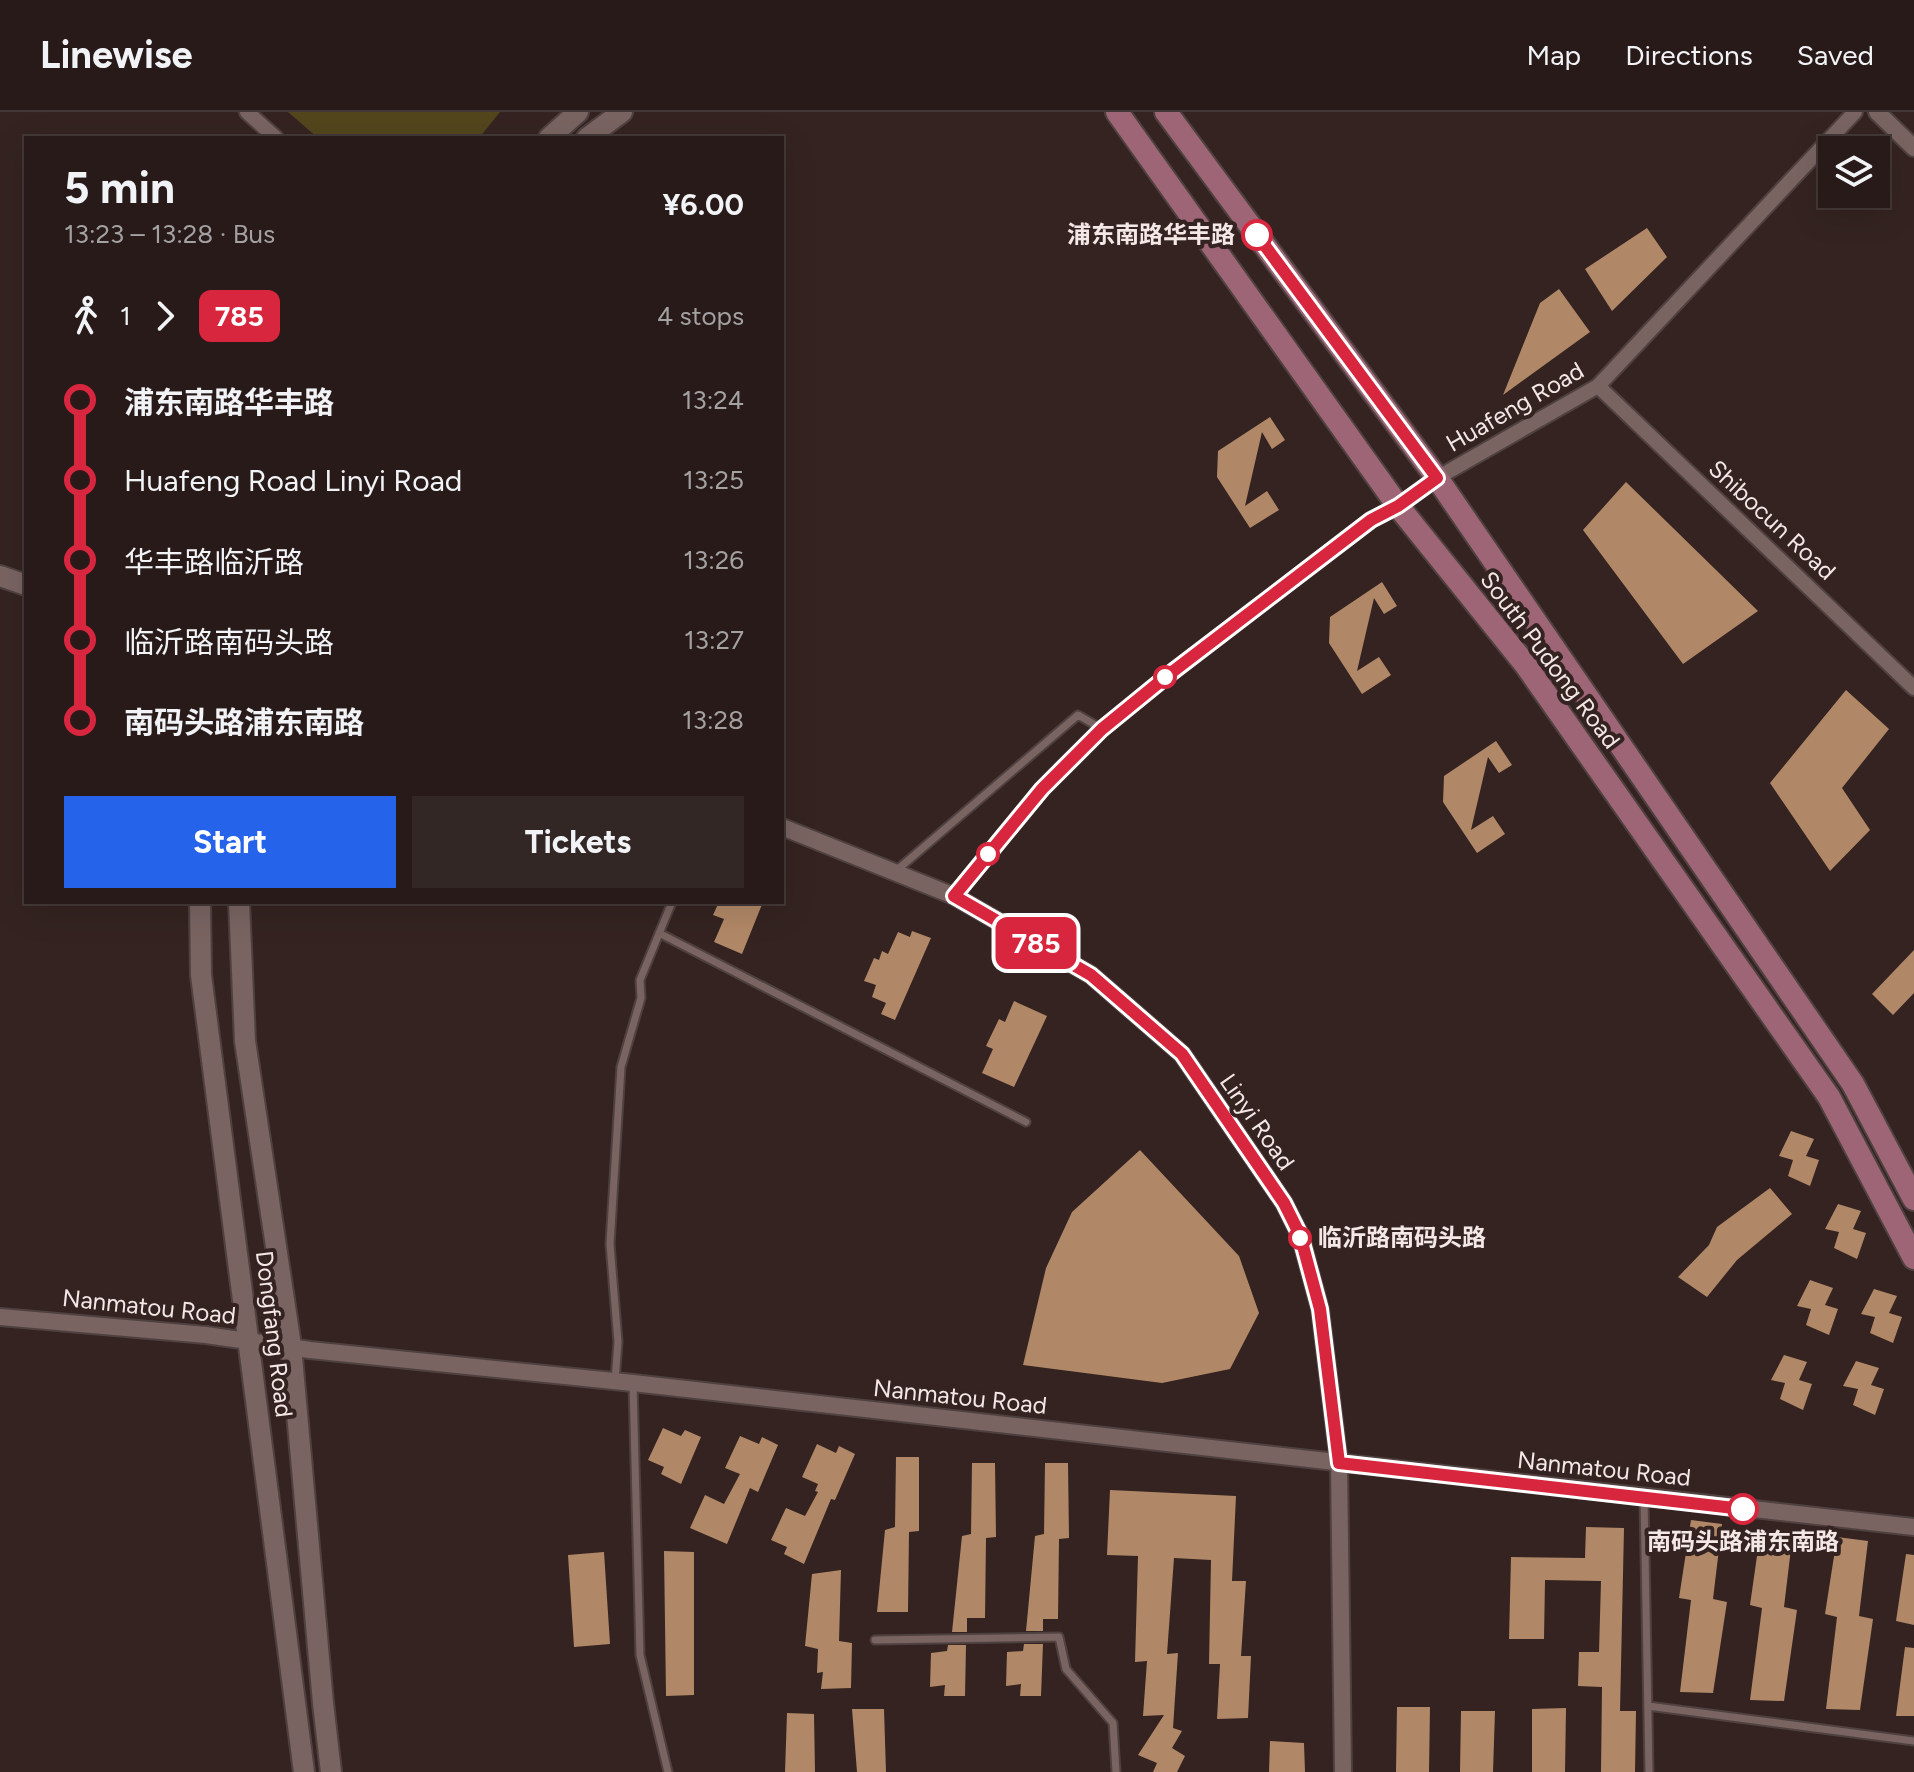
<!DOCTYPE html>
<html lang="en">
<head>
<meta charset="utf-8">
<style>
	:root { --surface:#271a19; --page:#332726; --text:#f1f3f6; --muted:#a4a1a2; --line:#433838; --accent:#2563eb }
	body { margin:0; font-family:Figtree,"Noto Sans SC",sans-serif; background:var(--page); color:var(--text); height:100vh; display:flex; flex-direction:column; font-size:30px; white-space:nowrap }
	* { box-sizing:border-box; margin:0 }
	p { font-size:26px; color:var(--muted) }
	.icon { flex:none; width:44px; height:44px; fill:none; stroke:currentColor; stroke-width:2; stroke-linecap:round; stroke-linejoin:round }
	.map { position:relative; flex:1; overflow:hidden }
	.details { position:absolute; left:24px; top:24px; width:760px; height:768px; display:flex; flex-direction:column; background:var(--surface); border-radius:0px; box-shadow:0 8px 32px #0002,0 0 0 2px var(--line) }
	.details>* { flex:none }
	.badge { padding:0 16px; border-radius:12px; font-size:28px; line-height:52px }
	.controls { position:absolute; left:1818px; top:24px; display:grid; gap:16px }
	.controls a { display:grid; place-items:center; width:72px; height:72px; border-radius:0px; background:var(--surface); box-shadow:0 8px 32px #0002,0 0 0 2px var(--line); font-size:40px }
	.map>.badge { position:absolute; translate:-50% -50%; box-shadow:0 0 0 4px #fff }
	.legs { display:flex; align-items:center; gap:12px; height:88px; padding:0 40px; font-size:26px }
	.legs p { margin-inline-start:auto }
	.summary { display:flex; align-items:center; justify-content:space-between; height:136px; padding:0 40px }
	h1 { font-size:44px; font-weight:700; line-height:60px }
	.cta { display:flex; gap:16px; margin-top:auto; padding:16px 40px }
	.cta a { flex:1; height:92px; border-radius:0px; background:var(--accent); color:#fff; font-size:32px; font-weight:700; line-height:92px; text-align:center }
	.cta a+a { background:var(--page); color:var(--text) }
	ul { padding:0 40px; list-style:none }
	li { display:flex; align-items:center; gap:28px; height:80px; font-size:30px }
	li i { display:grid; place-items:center; width:12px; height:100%; margin:0 10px; background:currentColor }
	li i::after { content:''; width:20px; height:20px; margin:-10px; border:6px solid; border-radius:50%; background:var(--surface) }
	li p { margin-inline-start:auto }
	li:first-child i { background:linear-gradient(#0000 50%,currentColor 0) }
	li:last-child i { background:linear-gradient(currentColor 50%,#0000 0) }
	header { display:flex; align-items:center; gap:48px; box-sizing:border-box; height:112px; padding:0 40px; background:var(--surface); border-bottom:2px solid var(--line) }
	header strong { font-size:38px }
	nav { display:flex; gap:44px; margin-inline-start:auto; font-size:28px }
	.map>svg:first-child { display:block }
	.green { fill:#53461d }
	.building { fill:#b18867 }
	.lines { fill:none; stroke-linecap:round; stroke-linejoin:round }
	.service-casing { stroke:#4f413f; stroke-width:11 }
	.minor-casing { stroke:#4f413f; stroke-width:18 }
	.tertiary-casing { stroke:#4f413f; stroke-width:20 }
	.secondary-casing { stroke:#4f413f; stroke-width:24 }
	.primary-casing { stroke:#4f413f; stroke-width:26 }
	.service { stroke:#796462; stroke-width:7 }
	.minor { stroke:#796462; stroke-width:14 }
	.tertiary { stroke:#796462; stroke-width:16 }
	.secondary { stroke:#796462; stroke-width:20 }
	.primary { stroke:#9e6577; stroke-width:22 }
	.line-1-casing { stroke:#fff; stroke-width:18 }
	.line-1 { stroke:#d7263d; stroke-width:12 }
	.stop-1-dot { fill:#fff; stroke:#d7263d; stroke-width:4 }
	.labels { text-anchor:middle; stroke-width:8; stroke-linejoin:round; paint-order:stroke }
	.stop-label { font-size:24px; font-weight:bold; fill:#f4e8e6; stroke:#342321; text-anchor:end }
	.street-label { font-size:24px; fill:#f4e8e6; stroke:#342321 }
</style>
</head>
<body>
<header>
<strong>Linewise</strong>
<nav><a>Map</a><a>Directions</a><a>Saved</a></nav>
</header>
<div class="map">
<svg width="1914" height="1660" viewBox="0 0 1914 1660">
	<rect width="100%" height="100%" fill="#342321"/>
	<path class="green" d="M288,0H500L479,26H318Z"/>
	<path class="building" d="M1647,116L1667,145L1612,199L1585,157Z
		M1559,177L1590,220L1503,283L1540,191Z
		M1270,305L1285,328L1272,337L1262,320L1245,394L1267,379L1279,398L1250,416L1217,365L1218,339Z
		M1626,370L1758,499L1683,552L1583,418Z
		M1382,470L1397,494L1384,502L1374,486L1357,559L1379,545L1391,563L1362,582L1329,531L1330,505Z
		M1846,578L1889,617L1842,676L1870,718L1830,759L1770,671Z
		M1496,629L1512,653L1499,661L1488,645L1471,718L1493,704L1505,722L1477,741L1443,690L1444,664Z
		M719,790H763L742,842L714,830L724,807L713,803Z
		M912,819L931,826L895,908L881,902L886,891L872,885L876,873L864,869L874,846L879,848L882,839L888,842L898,820L910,825Z
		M1914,838V881L1893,903L1872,882Z
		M1014,889L1047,904L1014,975L982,961L993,937L986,934L999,907L1005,910Z
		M1791,1019L1814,1027L1806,1044L1819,1048L1810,1074L1788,1064L1793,1048L1779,1044Z
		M1140,1038L1239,1144L1259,1201L1230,1257L1162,1271L1023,1253L1046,1156L1072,1100Z
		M1770,1076L1792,1102L1737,1148L1707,1185L1678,1165L1709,1133L1717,1115Z
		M1838,1092L1861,1099L1853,1117L1866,1121L1857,1147L1834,1136L1839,1120L1825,1117Z
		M1810,1168L1833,1176L1825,1193L1838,1197L1829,1223L1806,1213L1811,1197L1797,1194Z
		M1874,1177L1897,1184L1889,1201L1902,1205L1893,1231L1870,1221L1875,1205L1861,1202Z
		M1784,1243L1807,1250L1799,1268L1812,1272L1803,1298L1780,1287L1785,1271L1771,1268Z
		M1856,1249L1879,1256L1871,1273L1884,1277L1875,1303L1853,1293L1858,1277L1843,1274Z
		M663,1316L681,1324L685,1318L701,1325L681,1372L661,1362L664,1355L648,1348Z
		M740,1324L759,1332L762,1325L778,1333L758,1380L750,1376L727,1432L690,1416L705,1383L724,1392L740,1362L725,1356Z
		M817,1332L836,1341L839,1334L855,1342L835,1388L831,1387L804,1452L784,1442L787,1435L771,1428L786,1396L805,1404L818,1380L815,1379L818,1372L802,1365Z
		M896,1345H919V1419L909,1420L908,1500H877L885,1418L895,1415Z
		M972,1351H995L996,1425L986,1426L985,1506H967V1520H952L962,1424L971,1422Z
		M1045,1351H1068L1069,1426L1059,1427L1058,1507H1043V1519H1026L1035,1424L1044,1422Z
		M1110,1378L1236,1384L1232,1469H1246L1241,1544H1251L1248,1606L1217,1607L1220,1552H1209L1211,1448L1174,1446L1167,1542L1178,1541L1173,1616L1182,1619L1172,1636L1185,1644L1177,1660H1153L1157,1651L1138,1643L1164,1603L1143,1604L1147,1549L1135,1550L1138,1444L1107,1443Z
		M1691,1408L1722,1412L1713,1487L1727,1490L1713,1581L1680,1580L1691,1488L1679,1486Z
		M1586,1415L1624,1416L1620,1599H1636L1635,1660H1601L1602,1575L1578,1574L1579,1540H1599L1601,1469L1545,1468L1544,1527H1509L1511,1445L1585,1446Z
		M1761,1416L1793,1420L1784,1495L1797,1498L1784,1589L1750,1588L1762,1496L1750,1493Z
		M1837,1425L1868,1429L1859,1504L1873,1507L1860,1598L1826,1597L1837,1505L1825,1502Z
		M664,1439L694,1440V1583L666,1584Z
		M604,1440L610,1532L574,1535L568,1443Z
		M1906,1442L1914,1443V1513L1896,1509Z
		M841,1458L839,1529L852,1531L851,1576L821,1577L823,1560L817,1561L818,1537L805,1534L812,1462Z
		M1024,1532H1043L1041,1584H1020L1021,1572L1006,1574L1007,1540L1023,1539Z
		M948,1533H966L965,1584H944L945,1573L930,1575L931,1541L947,1539Z
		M1905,1535L1914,1536V1604H1896Z
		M1397,1595H1430L1429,1660H1396Z
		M1566,1596L1565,1660H1532V1597Z
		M852,1597H884L886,1660H857Z
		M1461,1599H1495L1493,1660H1460Z
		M787,1601L814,1602L815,1660H785Z
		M1270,1629L1304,1631L1305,1660H1269Z"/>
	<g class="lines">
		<g class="service-casing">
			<path id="service" d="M897,758L1078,603L1102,617
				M659,821L1026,1010
				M615,1269L618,1230L610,1132L621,955L641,886L640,868L672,790
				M633,1271L640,1543L668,1660
				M1644,1386L1649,1660
				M875,1528L1059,1525L1066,1557L1113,1611L1116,1660
				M1648,1594L1914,1629"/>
		</g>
		<g class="minor-casing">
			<path id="minor" d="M247,0L276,26
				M1598,274L1914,576
				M954,784L1042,677L1102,617L1167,564L1371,408L1398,394L1437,366L1598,274L1855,0"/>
		</g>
		<g class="tertiary-casing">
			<path id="tertiary" d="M1877,0L1914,36
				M782,715L954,784L1091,863L1182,942L1284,1091L1300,1123L1320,1197L1339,1351L1343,1660
				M0,1205L206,1223L310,1238L633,1271L1914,1415"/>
		</g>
		<g class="secondary-casing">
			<path id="secondary" d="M549,26L578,0
				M587,26L622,0
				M0,464L26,473
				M200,790L201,863L304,1660
				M239,790L245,929L291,1234L323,1591L331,1660"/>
		</g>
		<g class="primary-casing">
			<path id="primary" d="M1117,0L1398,394L1525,552L1829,985L1914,1146
				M1166,0L1437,366L1853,972L1914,1087"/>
		</g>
		<use href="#service" class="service"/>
		<use href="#minor" class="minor"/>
		<use href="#tertiary" class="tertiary"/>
		<use href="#secondary" class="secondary"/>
		<use href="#primary" class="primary"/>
	</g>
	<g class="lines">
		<g class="line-1-casing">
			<path id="line-1" d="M1257,123L1437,366L1398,394L1371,408L1167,564L1102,617L1042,677L954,784L1091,863L1182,942L1284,1091L1300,1123L1320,1197L1339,1351L1743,1397"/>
		</g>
		<use href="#line-1" class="line-1"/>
	</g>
	<g class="stop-1-dot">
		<circle cx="1257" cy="123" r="14"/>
		<circle cx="1165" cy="565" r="10"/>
		<circle cx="988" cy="742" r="10"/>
		<circle cx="1300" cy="1126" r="10"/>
		<circle cx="1743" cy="1397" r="14"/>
	</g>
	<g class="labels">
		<g class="stop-label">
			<text x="1235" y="131">浦东南路华丰路</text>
			<text x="1318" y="1134" text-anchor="start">临沂路南码头路</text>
			<text x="1743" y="1438" text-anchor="middle">南码头路浦东南路</text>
		</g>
		<g class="street-label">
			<text transform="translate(1515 295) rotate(-30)" y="8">Huafeng Road</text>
			<text transform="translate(1772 408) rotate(43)" y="8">Shibocun Road</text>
			<text transform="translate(1550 548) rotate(53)" y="8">South Pudong Road</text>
			<text transform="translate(1257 1010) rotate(55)" y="8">Linyi Road</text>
			<text transform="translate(149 1195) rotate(6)" y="8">Nanmatou Road</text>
			<text transform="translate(274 1222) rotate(83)" y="8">Dongfang Road</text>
			<text transform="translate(960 1285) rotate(6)" y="8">Nanmatou Road</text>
			<text transform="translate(1604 1357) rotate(6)" y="8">Nanmatou Road</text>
		</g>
	</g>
</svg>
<div class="controls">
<a><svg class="icon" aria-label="layers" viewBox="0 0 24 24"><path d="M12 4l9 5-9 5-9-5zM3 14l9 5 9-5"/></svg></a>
</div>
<b class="badge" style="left:1036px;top:831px;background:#d7263d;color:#fff">785</b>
<section class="details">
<div class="summary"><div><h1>5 min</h1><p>13:23 – 13:28 · Bus</p></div><b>¥6.00</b></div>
<div class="legs"><svg class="icon" aria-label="walk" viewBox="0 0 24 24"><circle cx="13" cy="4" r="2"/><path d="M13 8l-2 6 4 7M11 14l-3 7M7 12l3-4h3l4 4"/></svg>1<svg class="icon" aria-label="forward" viewBox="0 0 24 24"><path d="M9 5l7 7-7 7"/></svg><b class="badge" style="background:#d7263d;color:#fff">785</b><p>4 stops</p></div>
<ul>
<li><i style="color:#d7263d"></i><b>浦东南路华丰路</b><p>13:24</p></li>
<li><i style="color:#d7263d"></i><span>Huafeng Road Linyi Road</span><p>13:25</p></li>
<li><i style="color:#d7263d"></i><span>华丰路临沂路</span><p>13:26</p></li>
<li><i style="color:#d7263d"></i><span>临沂路南码头路</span><p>13:27</p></li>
<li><i style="color:#d7263d"></i><b>南码头路浦东南路</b><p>13:28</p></li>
</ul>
<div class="cta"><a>Start</a><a>Tickets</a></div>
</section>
</div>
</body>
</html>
